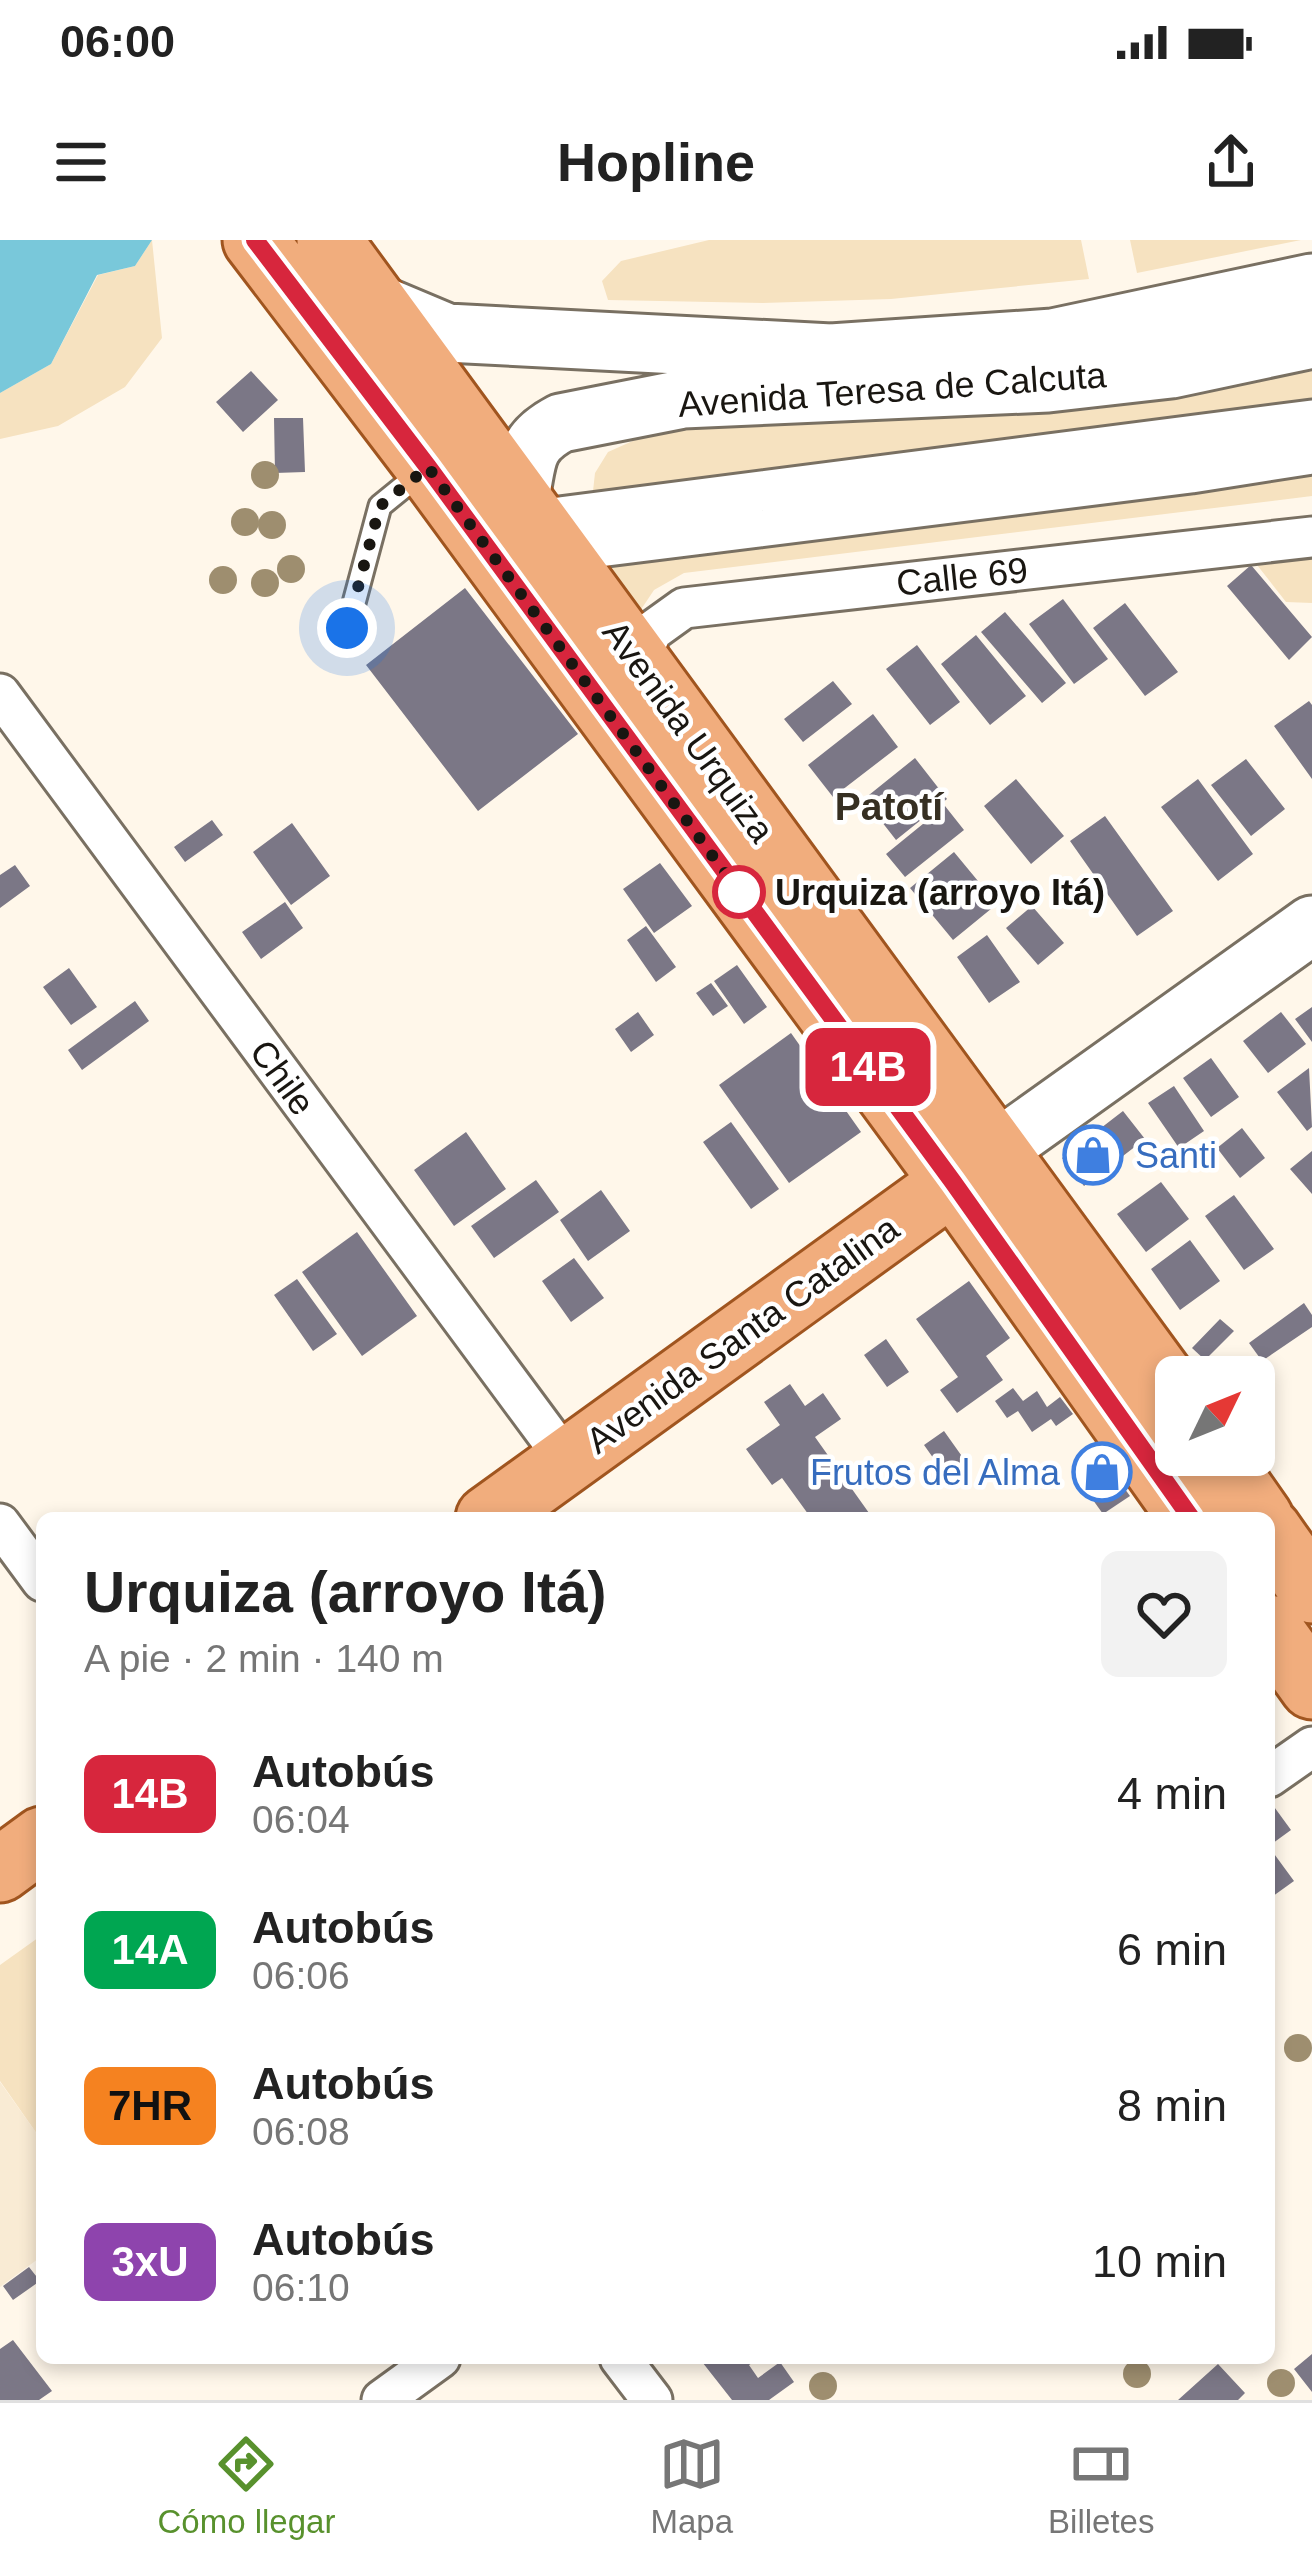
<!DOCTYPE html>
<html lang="es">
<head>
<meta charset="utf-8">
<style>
	:root { --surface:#fff; --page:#f2f2f2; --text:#222; --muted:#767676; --line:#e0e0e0; --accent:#58912d }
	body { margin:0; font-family:Helvetica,sans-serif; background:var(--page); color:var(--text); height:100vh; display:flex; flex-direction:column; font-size:45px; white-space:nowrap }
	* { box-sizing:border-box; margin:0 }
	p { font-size:39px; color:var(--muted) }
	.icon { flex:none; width:66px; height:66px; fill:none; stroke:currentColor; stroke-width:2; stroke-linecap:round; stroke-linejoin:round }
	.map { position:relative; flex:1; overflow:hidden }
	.sheet { position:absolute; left:36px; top:1272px; width:1239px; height:852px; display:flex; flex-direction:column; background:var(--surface); border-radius:18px; box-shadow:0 6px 18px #0003 }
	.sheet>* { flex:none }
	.badge { padding:0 24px; border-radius:18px; font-size:42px; line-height:78px }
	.needle { width:78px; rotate:47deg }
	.controls { position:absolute; left:1155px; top:1116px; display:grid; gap:24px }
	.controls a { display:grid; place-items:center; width:120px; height:120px; border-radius:18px; background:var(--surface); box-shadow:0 6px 18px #0003; font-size:60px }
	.you { position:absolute; width:60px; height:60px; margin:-30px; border:9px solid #fff; border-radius:50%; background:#1a73e8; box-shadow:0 0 0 18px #1a73e833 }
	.map>.badge { position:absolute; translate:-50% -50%; box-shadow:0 0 0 6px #fff }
	.round { display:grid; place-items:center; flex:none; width:126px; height:126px; border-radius:18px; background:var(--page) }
	.headline { display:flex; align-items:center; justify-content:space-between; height:204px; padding:0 48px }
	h1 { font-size:57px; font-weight:700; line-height:90px }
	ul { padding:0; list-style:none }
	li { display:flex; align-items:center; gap:36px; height:156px; padding:0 48px }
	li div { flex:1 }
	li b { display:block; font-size:45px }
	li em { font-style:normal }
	li .badge { min-width:132px; font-weight:700; text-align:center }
	.status { display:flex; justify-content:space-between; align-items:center; height:84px; padding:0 60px; background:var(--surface); direction:ltr }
	.status svg { height:33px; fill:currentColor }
	header { display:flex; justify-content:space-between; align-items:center; height:156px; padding:0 48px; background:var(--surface); font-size:54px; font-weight:700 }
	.menu { display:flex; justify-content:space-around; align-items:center; height:168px; border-top:3px solid var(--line); background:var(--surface); font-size:33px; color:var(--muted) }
	.menu a { display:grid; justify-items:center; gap:6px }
	.menu .current { color:var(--accent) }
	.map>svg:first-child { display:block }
	.built { fill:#f9ebd4 }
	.green { fill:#f6e2c0 }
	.water { fill:#79c8da }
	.building { fill:#7b7786 }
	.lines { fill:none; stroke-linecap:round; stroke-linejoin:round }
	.lane-casing { stroke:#797062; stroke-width:27 }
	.street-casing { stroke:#797062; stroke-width:45 }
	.secondary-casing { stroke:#797062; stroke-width:63 }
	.primary-casing { stroke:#a0551f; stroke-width:69 }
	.lane { stroke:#fff; stroke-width:21 }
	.street { stroke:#fff; stroke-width:39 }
	.secondary { stroke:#fff; stroke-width:57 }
	.primary { stroke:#f1ad7d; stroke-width:63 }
	.tree { fill:#9e8e6f }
	.line-casing { stroke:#fff; stroke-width:27 }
	.line { stroke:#d7263d; stroke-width:18 }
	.walk { stroke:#191611; stroke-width:12; stroke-dasharray:0 21.6 }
	.stop-dot { fill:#fff; stroke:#d7263d; stroke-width:6 }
	.labels { text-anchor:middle; stroke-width:9; stroke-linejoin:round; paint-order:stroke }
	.street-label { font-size:36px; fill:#191611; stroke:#fff }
	.stop-label { font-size:36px; font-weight:bold; fill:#191611; stroke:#fff; text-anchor:start }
	.shop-label { font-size:36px; fill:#366cbe; stroke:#fff; text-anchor:start }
	.neighbourhood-label { font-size:39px; font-weight:bold; fill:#362f22; stroke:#fff }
</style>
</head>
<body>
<div class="status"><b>06:00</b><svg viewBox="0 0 49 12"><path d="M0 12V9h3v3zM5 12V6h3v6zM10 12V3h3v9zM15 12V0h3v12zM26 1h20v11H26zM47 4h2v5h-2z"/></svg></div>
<header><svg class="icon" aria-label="menu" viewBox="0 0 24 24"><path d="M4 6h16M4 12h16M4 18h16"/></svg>Hopline<svg class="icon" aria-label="share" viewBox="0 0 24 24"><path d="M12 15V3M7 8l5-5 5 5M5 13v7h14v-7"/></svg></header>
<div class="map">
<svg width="1312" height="2160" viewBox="0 0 1312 2160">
	<rect width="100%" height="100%" fill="#fff7ea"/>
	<path class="built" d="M0,1842L42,1901V2016L0,2047Z"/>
	<path class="green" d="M152,0L162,98L125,147L58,186L0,199V153L51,124L98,35L135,26Z
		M709,0H1081L1089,39L891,59L763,63L608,60L602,41L621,21Z
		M1130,0H1301L1137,33Z
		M1312,131V256L684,333L654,350L638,374L600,306L592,260L595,233L608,212L646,195L692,183L832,181L1092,170Z
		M1312,311V363L1286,362L1250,316Z
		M42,1695V1901L0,1841V1725Z"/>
	<path class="water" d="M0,0H152L135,26L97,35L51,124L0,153Z"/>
	<path class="building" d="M251,131L278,160L243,192L216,162Z
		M274,178H303L305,232L275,233Z
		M1251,325L1312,397L1289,420L1227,346Z
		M465,348L578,494L478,571L366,425Z
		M1063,359L1108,419L1074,444L1029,384Z
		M1125,363L1178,432L1145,456L1093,388Z
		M1005,372L1066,443L1042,463L981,392Z
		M976,395L1026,456L990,485L941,424Z
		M917,405L960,462L930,485L886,429Z
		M833,441L852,464L803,502L784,479Z
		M1309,461L1312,465V539L1274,486Z
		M873,474L898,507L833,557L808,525Z
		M915,518L947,559L896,600L864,559Z
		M1246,519L1285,569L1251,596L1211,545Z
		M1016,539L1064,596L1031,624L984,566Z
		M1198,539L1253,614L1218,641L1161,567Z
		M945,566L964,590L905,637L886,614Z
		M1105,576L1173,671L1137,696L1070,601Z
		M212,580L223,595L185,622L174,607Z
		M292,583L330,636L291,665L253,612Z
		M954,612L997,664L953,700L910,648Z
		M660,623L692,666L654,693L623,649Z
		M15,625L30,646L0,668V635Z
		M285,662L303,688L261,719L242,692Z
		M1032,666L1064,703L1038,725L1006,688Z
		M646,686L676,727L656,742L627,700Z
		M987,695L1020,742L989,763L957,717Z
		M737,725L767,767L744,784L714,741Z
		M69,728L97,767L71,785L43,747Z
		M711,743L728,766L713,776L696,753Z
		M135,761L149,781L82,830L68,810Z
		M1312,767V802L1295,779Z
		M638,772L654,795L631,812L615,789Z
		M1281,772L1306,804L1268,833L1243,801Z
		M791,793L861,892L789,943L719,845Z
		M1211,818L1239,857L1211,877L1183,838Z
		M1309,828L1312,887L1307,891L1277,852Z
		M1174,846L1204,891L1179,908L1148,863Z
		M1123,871L1145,899L1084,946L1062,918Z
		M731,882L779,949L751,969L703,902Z
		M1242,888L1265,918L1240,938L1217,908Z
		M466,892L506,949L454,986L414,930Z
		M1312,911V954L1290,929Z
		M536,940L559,972L494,1018L471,986Z
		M1161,942L1189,979L1146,1012L1117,974Z
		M601,950L630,991L588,1021L560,980Z
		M1234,955L1274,1009L1244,1030L1205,976Z
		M357,992L417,1076L362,1116L302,1032Z
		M1190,1000L1220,1041L1180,1070L1151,1029Z
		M574,1018L604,1058L571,1082L542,1041Z
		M297,1039L337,1094L313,1111L274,1055Z
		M969,1041L1010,1098L986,1116L1003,1140L957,1173L940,1150L958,1137L916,1079Z
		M1304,1063L1312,1075V1087L1262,1121L1249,1103Z
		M1220,1079L1234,1091L1205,1120L1192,1108Z
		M886,1099L909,1132L887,1147L864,1115Z
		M790,1144L805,1166L823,1153L841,1179L815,1197L869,1273L862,1278H811L782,1238L772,1245L746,1209L780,1185L764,1162Z
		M1013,1148L1023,1161L1037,1151L1047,1167L1060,1157L1073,1174L1056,1186L1051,1179L1032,1192L1018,1171L1007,1178L995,1161Z
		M944,1191L971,1229L951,1243L924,1205Z
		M1101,1216L1130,1256L1103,1274L1075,1235Z
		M1269,1560L1291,1590L1269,1606Z
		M1272,1611L1294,1641L1269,1659V1613Z
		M29,2027L40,2041L13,2060L3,2046Z
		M13,2100L52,2151L39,2160H0V2109Z
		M1312,2114V2152L1294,2129Z
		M699,2118H760L749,2125L758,2138L780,2122L794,2142L769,2160H732Z
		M1218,2124L1245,2153L1238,2160H1178Z"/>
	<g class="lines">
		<g class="lane-casing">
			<path id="lane" d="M347,389L380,266L423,231"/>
		</g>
		<g class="street-casing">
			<path id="street" d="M536,280L1312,180
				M559,312L1191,233L1312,214
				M638,421L652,391L684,368L1312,297
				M0,454L567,1221
				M0,1284L42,1341
				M1269,1537L1312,1507
				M620,2118L652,2160
				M382,2160L440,2118"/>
		</g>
		<g class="secondary-casing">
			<path id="secondary" d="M378,64L447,93L831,113L1053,98L1312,43
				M520,257C528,220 523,203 561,183L683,159L1048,143L1171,129L1312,99
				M959,937L1312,685"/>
		</g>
		<g class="primary-casing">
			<path id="primary" d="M255,0L428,227L953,942L1191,1278
				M329,0L1176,1157
				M1217,1215L1261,1278
				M488,1278L953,942
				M1269,1290L1312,1351
				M1269,1387L1312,1447
				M0,1630L42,1599"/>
		</g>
		<use href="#lane" class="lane"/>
		<use href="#street" class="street"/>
		<use href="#secondary" class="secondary"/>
		<use href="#primary" class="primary"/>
	</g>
	<g class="tree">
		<circle cx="265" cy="235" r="14"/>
		<circle cx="245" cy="282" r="14"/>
		<circle cx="272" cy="285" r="14"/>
		<circle cx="291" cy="329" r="14"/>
		<circle cx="223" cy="340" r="14"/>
		<circle cx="265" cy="343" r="14"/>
		<circle cx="1298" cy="1808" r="14"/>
		<circle cx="1137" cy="2134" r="14"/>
		<circle cx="1281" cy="2143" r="14"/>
		<circle cx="823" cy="2146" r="14"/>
	</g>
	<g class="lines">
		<g class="line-casing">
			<path id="line" d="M255,0L428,227L953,942L1191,1278"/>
		</g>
		<use href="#line" class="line"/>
		<path class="walk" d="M347,388L380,266L428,227L739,652"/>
	</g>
	<defs>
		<g id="shop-ring" transform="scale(3)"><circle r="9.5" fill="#fff" stroke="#3f7fe0" stroke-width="1.5"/><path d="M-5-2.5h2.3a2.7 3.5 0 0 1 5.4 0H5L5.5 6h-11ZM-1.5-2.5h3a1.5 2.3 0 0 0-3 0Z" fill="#3f7fe0"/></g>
	</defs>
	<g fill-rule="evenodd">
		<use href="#shop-ring" x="1093" y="915"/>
		<use href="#shop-ring" x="1102" y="1232"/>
	</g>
	<circle class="stop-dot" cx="739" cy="652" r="24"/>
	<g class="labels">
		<g class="street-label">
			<text transform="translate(892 149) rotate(-4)" y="13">Avenida Teresa de Calcuta</text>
			<text transform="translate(962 336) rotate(-6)" y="13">Calle 69</text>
			<text transform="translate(689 491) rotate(54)" y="13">Avenida Urquiza</text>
			<text transform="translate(283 837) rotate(54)" y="13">Chile</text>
			<text transform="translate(742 1094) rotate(-36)" y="13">Avenida Santa Catalina</text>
		</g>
		<g class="stop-label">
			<text x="775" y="665">Urquiza (arroyo Itá)</text>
		</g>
		<g class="shop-label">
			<text x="1135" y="928">Santi</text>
			<text x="1060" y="1245" text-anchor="end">Frutos del Alma</text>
		</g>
		<g class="neighbourhood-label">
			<text x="889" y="580">Patotí</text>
		</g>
	</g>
</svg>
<div class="controls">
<a><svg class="needle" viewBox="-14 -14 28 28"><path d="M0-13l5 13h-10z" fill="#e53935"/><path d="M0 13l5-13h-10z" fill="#767676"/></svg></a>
</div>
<div class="you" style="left:347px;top:388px"></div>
<b class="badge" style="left:868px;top:827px;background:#d7263d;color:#fff">14B</b>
<section class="sheet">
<div class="headline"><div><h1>Urquiza (arroyo Itá)</h1><p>A pie · 2 min · 140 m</p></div><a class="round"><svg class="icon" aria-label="heart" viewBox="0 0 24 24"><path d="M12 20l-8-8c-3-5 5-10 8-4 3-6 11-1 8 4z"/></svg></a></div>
<ul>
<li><span class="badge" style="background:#d7263d;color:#fff">14B</span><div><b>Autobús</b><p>06:04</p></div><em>4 min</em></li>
<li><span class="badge" style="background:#00a651;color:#fff">14A</span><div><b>Autobús</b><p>06:06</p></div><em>6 min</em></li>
<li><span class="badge" style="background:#f58220;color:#111">7HR</span><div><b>Autobús</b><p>06:08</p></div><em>8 min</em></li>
<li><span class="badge" style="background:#8e44ad;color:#fff">3xU</span><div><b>Autobús</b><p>06:10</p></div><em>10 min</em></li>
</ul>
</section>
</div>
<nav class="menu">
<a class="current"><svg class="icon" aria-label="directions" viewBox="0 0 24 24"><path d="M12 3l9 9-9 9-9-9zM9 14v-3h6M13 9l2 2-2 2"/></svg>Cómo llegar</a>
<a><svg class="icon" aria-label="map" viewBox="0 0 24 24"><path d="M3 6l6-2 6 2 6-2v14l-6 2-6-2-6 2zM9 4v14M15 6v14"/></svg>Mapa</a>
<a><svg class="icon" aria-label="tickets" viewBox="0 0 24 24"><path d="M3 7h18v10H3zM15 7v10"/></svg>Billetes</a>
</nav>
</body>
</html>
